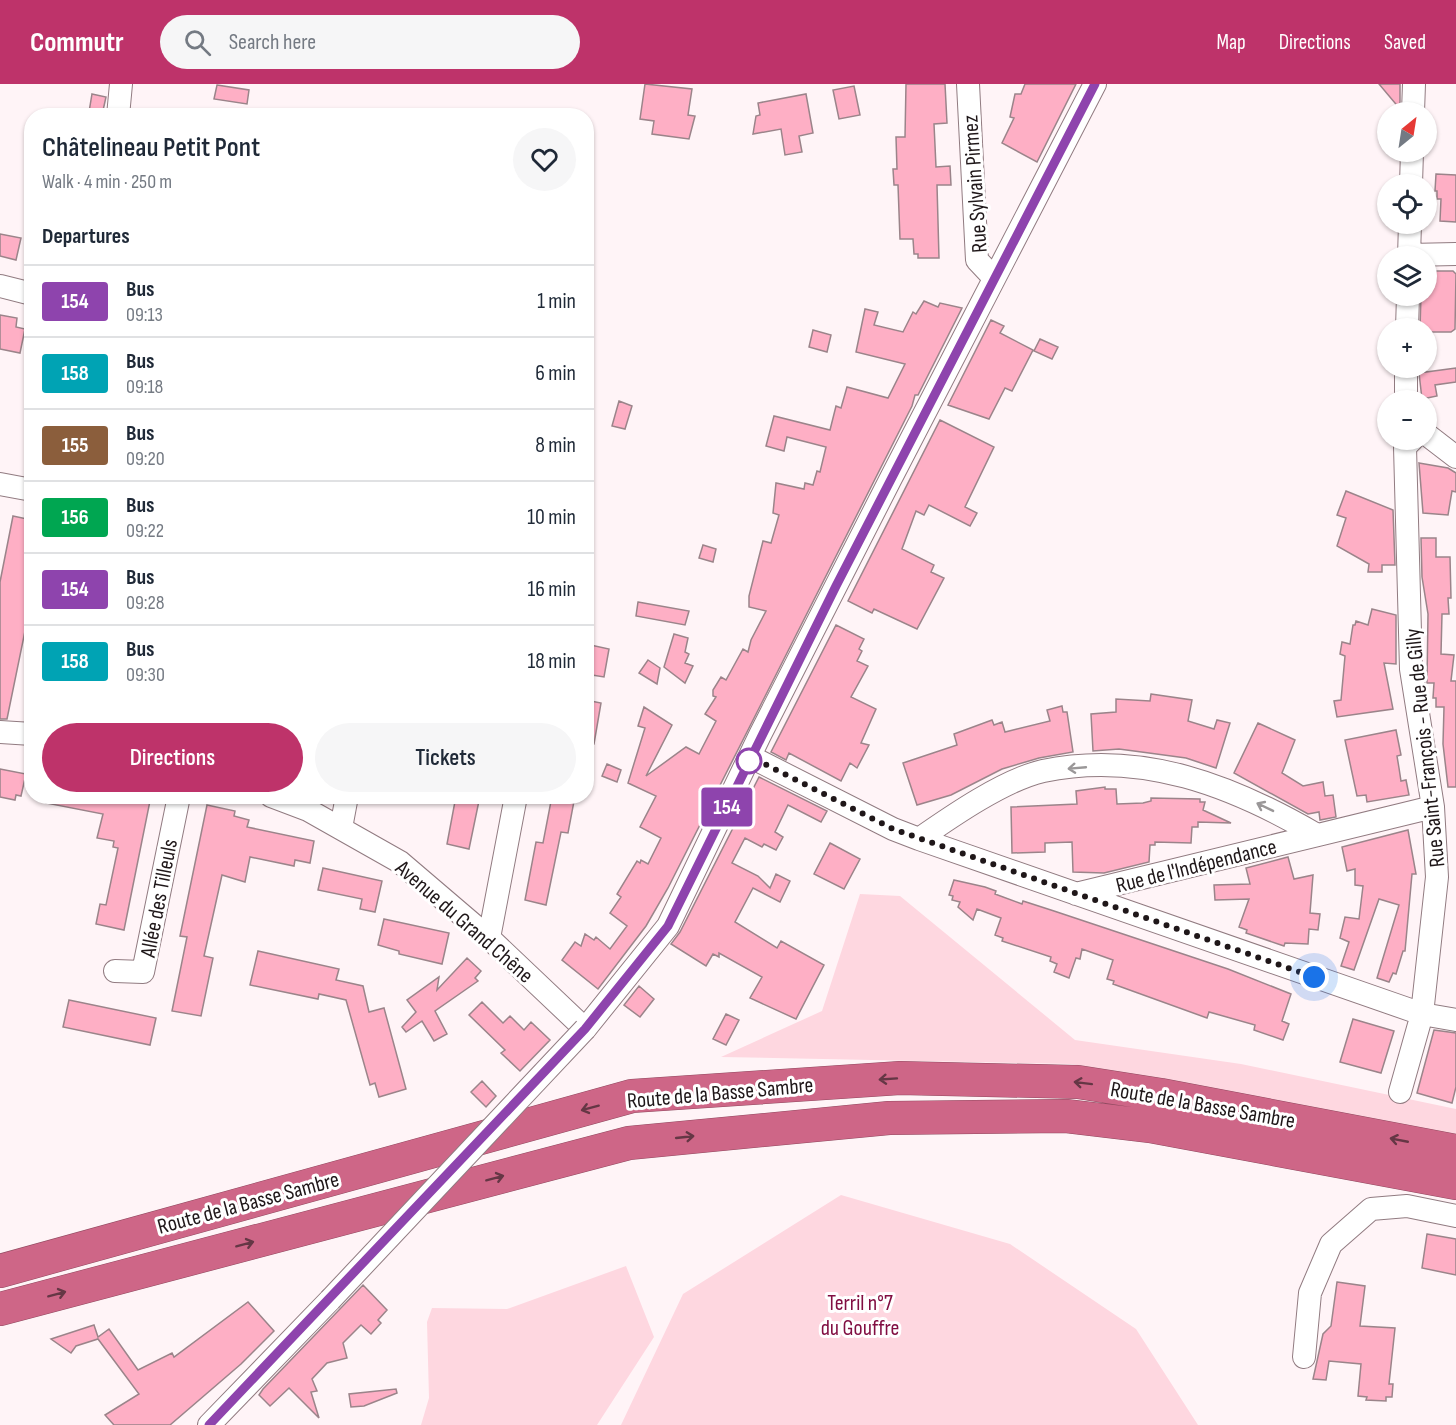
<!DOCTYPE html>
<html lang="en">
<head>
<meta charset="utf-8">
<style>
	:root { --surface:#fff; --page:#f6f6f7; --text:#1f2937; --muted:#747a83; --line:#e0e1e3; --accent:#be336a }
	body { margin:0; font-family:"Sofia Sans Condensed",sans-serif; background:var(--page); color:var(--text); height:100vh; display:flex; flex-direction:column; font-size:22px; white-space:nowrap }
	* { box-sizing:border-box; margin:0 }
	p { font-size:20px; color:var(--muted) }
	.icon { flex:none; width:33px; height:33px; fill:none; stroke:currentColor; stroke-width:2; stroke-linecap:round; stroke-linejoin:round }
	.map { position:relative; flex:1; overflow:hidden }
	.drawer { position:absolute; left:24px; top:24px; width:570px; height:696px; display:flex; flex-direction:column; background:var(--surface); border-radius:24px; box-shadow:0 2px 4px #0004 }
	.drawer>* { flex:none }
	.badge { padding:0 12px; border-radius:4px; font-size:21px; line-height:39px }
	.needle { width:39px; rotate:30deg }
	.tools { position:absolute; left:1377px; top:18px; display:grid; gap:12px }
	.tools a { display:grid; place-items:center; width:60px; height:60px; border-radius:50%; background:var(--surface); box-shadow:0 2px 4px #0004; font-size:30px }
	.you { position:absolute; width:30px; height:30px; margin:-15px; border:4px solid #fff; border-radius:50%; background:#1a73e8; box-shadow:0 0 0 9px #1a73e833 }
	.map>.badge { position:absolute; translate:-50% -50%; box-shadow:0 0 0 3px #fff }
	h2 { padding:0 18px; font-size:22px; line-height:54px }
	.round { display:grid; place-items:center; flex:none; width:63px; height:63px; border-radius:32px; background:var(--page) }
	.head { display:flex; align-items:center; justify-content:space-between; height:102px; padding:0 18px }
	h1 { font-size:28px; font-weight:600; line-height:45px }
	.primary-button { display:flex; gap:12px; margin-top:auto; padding:12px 18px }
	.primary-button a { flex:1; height:69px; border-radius:36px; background:var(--accent); color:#fff; font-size:24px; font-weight:600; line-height:69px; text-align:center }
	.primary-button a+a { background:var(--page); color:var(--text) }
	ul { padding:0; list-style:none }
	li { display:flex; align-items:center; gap:18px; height:72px; padding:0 18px; border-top:2px solid var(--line) }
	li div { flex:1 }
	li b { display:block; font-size:22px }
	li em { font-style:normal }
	li .badge { min-width:66px; font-weight:700; text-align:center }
	header { display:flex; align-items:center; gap:36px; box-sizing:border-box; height:84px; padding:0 30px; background:var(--accent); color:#fff }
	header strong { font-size:28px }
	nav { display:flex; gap:33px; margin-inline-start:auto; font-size:21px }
	.search { width:420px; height:54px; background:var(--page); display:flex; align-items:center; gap:15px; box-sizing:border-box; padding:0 21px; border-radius:33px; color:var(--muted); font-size:22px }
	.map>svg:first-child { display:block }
	.green { fill:#fed7e0 }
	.building { fill:#feafc5; stroke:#9b848a; stroke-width:1.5 }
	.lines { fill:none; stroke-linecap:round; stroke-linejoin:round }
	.minor-casing { stroke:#917b81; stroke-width:24 }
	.highway-casing { stroke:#914a60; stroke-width:34 }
	.minor { stroke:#fff; stroke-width:22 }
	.highway { stroke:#ce6687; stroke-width:33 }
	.minor-bridge-casing { stroke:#917b81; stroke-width:24; stroke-linecap:butt }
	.minor-bridge { stroke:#fff; stroke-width:22 }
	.oneway { stroke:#9a9798 }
	.oneway2 { stroke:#653745 }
	.line-casing { stroke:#fff; stroke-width:14 }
	.line { stroke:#8e44ad; stroke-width:9 }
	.walk { stroke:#1f1719; stroke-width:6; stroke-dasharray:0 10.8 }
	.stop-dot { fill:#fff; stroke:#8e44ad; stroke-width:3 }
	.labels { text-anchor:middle; stroke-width:6; stroke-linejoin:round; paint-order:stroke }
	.street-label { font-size:22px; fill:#1f1719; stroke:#fff }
	.park-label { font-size:22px; fill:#810e42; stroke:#fff }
</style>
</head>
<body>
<header>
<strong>Commutr</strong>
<div class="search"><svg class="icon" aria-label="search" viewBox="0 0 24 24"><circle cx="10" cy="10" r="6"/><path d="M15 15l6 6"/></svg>Search here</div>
<nav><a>Map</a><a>Directions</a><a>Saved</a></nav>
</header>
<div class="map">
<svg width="1456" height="1341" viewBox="0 0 1456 1341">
	<rect width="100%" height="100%" fill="#fff4f7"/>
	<path class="green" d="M860,810L900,812L1075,956L1241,980L1456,1025V1051L1072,980L721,973L822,927Z
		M841,1111L1010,1160L1136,1245L1198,1341H621L683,1210Z
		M626,1182L654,1253L597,1341H421L429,1314L427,1238L432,1224L507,1225Z"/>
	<path class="building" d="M645,0L692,5L688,31L695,32L689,55L652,50L654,37L640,35Z
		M906,0H945L947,39L934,40L936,83L950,82L951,101H937L939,174H918V170H914L913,155H900L898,101H894L893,85H897L896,53H905Z
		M1025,0H1076L1037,78L1002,59L1014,34L1010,33L1015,10H1021Z
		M1379,0H1400V25Z
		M217,1L249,6L247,20L214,15Z
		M854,2L860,31L839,35L833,6Z
		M92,10L106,13L102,31L89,28Z
		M806,10L813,49L799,52L802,68L785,71L781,45L753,50L756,32L760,31L758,19Z
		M1436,90L1456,91V138L1440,137L1441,115H1437V107H1435Z
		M0,150L21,154L16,176L0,172Z
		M1426,187H1453L1456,190L1455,245L1451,248H1426V244H1420L1421,212H1426Z
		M924,217L938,223L940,219L962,224L918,311H915L912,322L668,804L646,842L598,905L562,876L575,858L581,862L585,850L594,856L596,853L610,865L627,842L610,829L621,813L617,810L637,777L640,779L641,776L648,780L661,754L640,743L656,712L628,699L645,644L638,642L644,623L672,641L646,692L686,663L699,670L716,637L705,630L716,613L713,612V606L721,593L726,596L743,565L748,568L751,556L766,527L749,523V512L763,457L771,459L779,431L773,429L776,399L804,405L805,399L813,401L817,387L820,388L826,363L787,353L784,367L766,362L774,332L830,346L836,322L841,324L847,303L888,314L905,280L856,268L865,225L878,228L874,241L903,248L913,228L916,230Z
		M0,231L17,234L16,243L25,245L20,269L0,265Z
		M991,236L1004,242L1000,249L1033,266L1012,307L1005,304L989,335L948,321Z
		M813,246L831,251L827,268L809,263Z
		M1040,255L1058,263L1052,275L1034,267Z
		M1456,284V298L1435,301L1437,312L1422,315L1419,289Z
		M619,317L632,322L625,345L612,342Z
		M940,336L994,363L965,423L977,429L970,442L929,421L924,431L916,427L902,465L934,481L931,488L944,494L917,545L874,525L872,529L848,517Z
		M1419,379L1448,384L1456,389V408L1452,407L1448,431L1423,429Z
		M1346,407L1393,426L1395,481H1382V488H1368L1369,480L1337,462L1346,434L1337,431Z
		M13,432L32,436V465L28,483H32V513L7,635H0V498Z
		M1421,454H1436V473H1450L1451,514H1448L1449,530H1442L1441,570L1454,571L1451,597H1456V703H1448L1443,660L1444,623H1436V614H1433L1434,599H1427L1428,530L1422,493Z
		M703,461L716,465L713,478L699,474Z
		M638,518L689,527L685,541L636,532Z
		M1372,525L1396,531V580L1384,579L1393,625L1337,633L1334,617L1341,616L1345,572L1340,570L1342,558L1350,560L1353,541H1355L1356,537L1368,541Z
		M836,541L864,555L859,565L862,567L857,577L868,582L851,613L876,625L861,659L869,661L857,684L850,679L841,697L789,669L786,676L771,668Z
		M674,550L688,554L685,568L689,570L685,579L693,582L685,599L664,583Z
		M586,560L609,565L604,593L586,590Z
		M648,576L660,584L657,600L639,589Z
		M1151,610L1192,616L1188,637L1214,645L1217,636L1230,639L1216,684L1186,674L1149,669L1119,665L1093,667L1091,630L1116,628V615L1150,617Z
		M586,616L601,619L594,660L586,659Z
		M1062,622L1063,628H1067L1073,668L1039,674L1002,685L951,711L917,721L903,679L957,661L954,650L992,636L994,641L1002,638L1005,648L1050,637L1047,626Z
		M1258,639L1295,656L1282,689L1303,702L1323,698L1325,712L1333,711L1336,733L1320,736L1319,728L1308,730L1234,689Z
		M1396,646L1401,671L1397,672L1399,684L1401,697L1406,696L1409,711L1367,718L1366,711L1357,712L1345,656Z
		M607,680L621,686L617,698L602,692Z
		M0,685L26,690L21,712L16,711L15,716L0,713Z
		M759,693L827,727L821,738L788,721L775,748L783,753L776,766L764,760L762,763L745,754L732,779L758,792L770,804L776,790L790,797L780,818L753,804L735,838L777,864L781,857L824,881L796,935L750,914L762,893L719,869V873L713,870L706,882L671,860L680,848Z
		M1105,703V705H1116L1117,720L1143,719L1151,717V714L1200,715V718H1205L1203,726L1231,739L1198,738V743H1192L1191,759L1155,758V761H1150L1149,778L1104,789L1073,788L1072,758L1045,759V768L1012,769L1011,723L1077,720L1076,707Z
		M46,712H151L124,846L96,840L100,820L106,821L118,764L113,763L114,757L97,754L103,730L46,719Z
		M456,712H480L469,765L447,760Z
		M552,712H575L568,749L561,748L546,821L525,816L536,758L543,759Z
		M207,721L235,727L234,732L249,736L247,743L314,757L310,779L295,776L294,782L250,773L245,798L222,791L204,872L213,874L201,932L172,927L187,853L180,852Z
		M1408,746L1416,790H1412L1405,867H1403L1396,890L1393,889L1389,898L1377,894L1399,821L1379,815L1354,886L1341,882L1349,858L1340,854L1345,833L1359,835L1363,802L1355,801V785L1347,787L1342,763Z
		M830,759L860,775L844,805L814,790Z
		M1288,773L1294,795L1313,791L1310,829L1320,830L1318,846L1309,845L1308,860L1285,859L1284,862L1246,849L1247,846L1239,843L1249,815L1215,816L1214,801L1250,800L1246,784Z
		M323,784L382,797L375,828L360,825L362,815L318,806Z
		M954,796L985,803L996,807L995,810L1022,820L1023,817L1054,827L1228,885L1291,910L1282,937L1289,940L1283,956L1254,946L1255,941L1209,928L1207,934L1113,900L1114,897L1107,895L1113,876L1082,865L1080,875L1076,874L1069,894L1054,888L1057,880L1050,877L1051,873L1002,857L1003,854L995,851L1001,834L977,825L973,836L958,823L960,818L952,816L953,812L949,811Z
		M384,835L449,849L442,880L399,870V867L378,861Z
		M258,867L339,885L336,896L363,902L369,928L384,924L406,1005L379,1013L375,999L370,1001L346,916L319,910L318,915L250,901Z
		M467,874L481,887L475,894L478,897L435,927L447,950L434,957L422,937L406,948L402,943L416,928L407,916L439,893L437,906Z
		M639,902L654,915L640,933L624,921Z
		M69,916L156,934L150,961L63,943Z
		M482,918L503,939L510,932L524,946L531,938L550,956L520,987L501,969L505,966L469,931Z
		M726,930L739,936L726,961L713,955Z
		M1353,935L1394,947L1381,989L1340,978Z
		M1434,946L1456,949V1003L1452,1019L1417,1009Z
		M482,997L496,1012L486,1023L471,1008Z
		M1427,1150L1456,1155V1191L1422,1184Z
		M1337,1198L1365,1202L1360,1242L1395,1244L1389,1300H1393L1392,1313H1386V1317L1366,1316L1367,1313L1358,1312L1361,1280L1329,1277L1326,1296L1313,1295L1323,1250L1331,1242Z
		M363,1201L387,1226L378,1236L381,1239L371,1250L361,1241L343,1259L347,1274L327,1279L312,1295L317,1307L311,1308L319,1334L289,1304L270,1322L259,1311L263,1305Z
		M248,1218L274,1247L241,1280L170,1341H114L105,1331L139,1310L98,1255L76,1262L71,1269L51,1255L94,1241L98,1253L109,1245L138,1286L172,1269L174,1273Z
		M396,1305L397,1309L364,1322L351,1323L349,1310Z"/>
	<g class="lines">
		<g class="minor-casing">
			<path id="minor" d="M968,0L977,176L993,193
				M1413,28L1414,0
				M118,32L121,0
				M1411,100L1412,68
				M1409,171L1456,170
				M1409,172L1410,140
				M0,202L32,210
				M1407,244L1408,212
				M1406,284V316
				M1426,350L1456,373
				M0,400L32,406
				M0,648L32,650
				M751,673L893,745L919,755L1422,930L1456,936
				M271,712L308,726L400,778L489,854L585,945L668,842L760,651L890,396L1095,0
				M341,744L347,712
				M919,755C952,732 1004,696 1043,687C1142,666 1233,702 1317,751
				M1076,810L1433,723
				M489,854L516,712
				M115,887L143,888L179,712
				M1400,1008L1422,930L1437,793L1433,723L1411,585L1405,363L1412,356
				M1304,1273L1310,1209L1331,1160L1371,1125L1407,1122L1456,1132
				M209,1341L330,1216"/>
		</g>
		<g class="highway-casing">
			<path id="highway" d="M0,1187L632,1012L900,994L1078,998L1161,1011L1456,1067
				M0,1225L629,1059L889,1034L1066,1032L1150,1042L1456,1099"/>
		</g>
		<use href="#minor" class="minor"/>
		<use href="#highway" class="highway"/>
		<g class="minor-bridge-casing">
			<path id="minor-bridge" d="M330,1216L585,945"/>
		</g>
		<use href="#minor-bridge" class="minor-bridge"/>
	</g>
	<defs><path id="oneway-shaft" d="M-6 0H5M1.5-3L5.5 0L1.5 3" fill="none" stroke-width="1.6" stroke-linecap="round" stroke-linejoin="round" transform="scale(1.5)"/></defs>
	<g class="oneway">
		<use href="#oneway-shaft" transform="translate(1077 684) rotate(175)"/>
		<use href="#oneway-shaft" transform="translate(1265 723) rotate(-154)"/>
	</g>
	<g class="oneway2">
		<use href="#oneway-shaft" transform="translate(888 995) rotate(176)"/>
		<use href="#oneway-shaft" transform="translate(1083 999) rotate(-173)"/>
		<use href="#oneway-shaft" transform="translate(590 1024) rotate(165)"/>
		<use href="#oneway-shaft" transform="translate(685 1053) rotate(-6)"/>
		<use href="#oneway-shaft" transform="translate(1399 1056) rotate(-169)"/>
		<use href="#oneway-shaft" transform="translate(495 1094) rotate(-15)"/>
		<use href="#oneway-shaft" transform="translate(245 1160) rotate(-15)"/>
		<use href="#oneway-shaft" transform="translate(57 1210) rotate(-15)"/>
	</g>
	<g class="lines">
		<g class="line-casing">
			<path id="line" d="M209,1341L585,945L668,842L836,502L1095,0"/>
		</g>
		<use href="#line" class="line"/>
		<path class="walk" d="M749,677L751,673L893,745L1314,893"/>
	</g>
	<circle class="stop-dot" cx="749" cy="677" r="12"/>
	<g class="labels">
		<g class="street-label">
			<text transform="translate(974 100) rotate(-94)" y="8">Rue Sylvain Pirmez</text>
			<text transform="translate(1424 664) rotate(-96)" y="8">Rue Saint-François - Rue de Gilly</text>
			<text transform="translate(1196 781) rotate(-14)" y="8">Rue de l'Indépendance</text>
			<text transform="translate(158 814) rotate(-79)" y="8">Allée des Tilleuls</text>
			<text transform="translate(465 837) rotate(41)" y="8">Avenue du Grand Chêne</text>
			<text transform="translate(720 1008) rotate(-5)" y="8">Route de la Basse Sambre</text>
			<text transform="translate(1203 1020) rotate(10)" y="8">Route de la Basse Sambre</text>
			<text transform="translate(248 1118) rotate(-15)" y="8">Route de la Basse Sambre</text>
		</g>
		<g class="park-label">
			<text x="860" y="1226">Terril n°7<tspan x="860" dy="25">du Gouffre</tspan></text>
		</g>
	</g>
</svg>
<div class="tools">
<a><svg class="needle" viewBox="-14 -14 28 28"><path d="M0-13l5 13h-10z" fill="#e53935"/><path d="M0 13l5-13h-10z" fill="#747a83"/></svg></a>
<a><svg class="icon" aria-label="locate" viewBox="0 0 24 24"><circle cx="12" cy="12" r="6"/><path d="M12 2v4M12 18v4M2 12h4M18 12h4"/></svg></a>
<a><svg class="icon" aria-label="layers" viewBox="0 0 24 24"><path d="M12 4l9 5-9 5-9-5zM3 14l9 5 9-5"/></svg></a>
<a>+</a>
<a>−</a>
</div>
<div class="you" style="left:1314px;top:893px"></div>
<b class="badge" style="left:727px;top:723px;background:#8e44ad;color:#fff">154</b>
<section class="drawer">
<div class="head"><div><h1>Châtelineau Petit Pont</h1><p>Walk · 4 min · 250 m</p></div><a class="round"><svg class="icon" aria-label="heart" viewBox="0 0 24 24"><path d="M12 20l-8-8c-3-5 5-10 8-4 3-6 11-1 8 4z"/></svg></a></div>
<h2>Departures</h2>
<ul>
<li><span class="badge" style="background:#8e44ad;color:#fff">154</span><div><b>Bus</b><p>09:13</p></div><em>1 min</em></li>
<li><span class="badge" style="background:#00a3b4;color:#fff">158</span><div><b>Bus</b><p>09:18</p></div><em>6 min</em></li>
<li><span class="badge" style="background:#8b5e3c;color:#fff">155</span><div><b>Bus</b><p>09:20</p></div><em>8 min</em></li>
<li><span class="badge" style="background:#00a651;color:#fff">156</span><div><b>Bus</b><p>09:22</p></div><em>10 min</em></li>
<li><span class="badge" style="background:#8e44ad;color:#fff">154</span><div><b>Bus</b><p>09:28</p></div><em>16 min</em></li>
<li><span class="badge" style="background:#00a3b4;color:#fff">158</span><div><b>Bus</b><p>09:30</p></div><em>18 min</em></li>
</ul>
<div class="primary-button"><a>Directions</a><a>Tickets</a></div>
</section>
</div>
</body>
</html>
